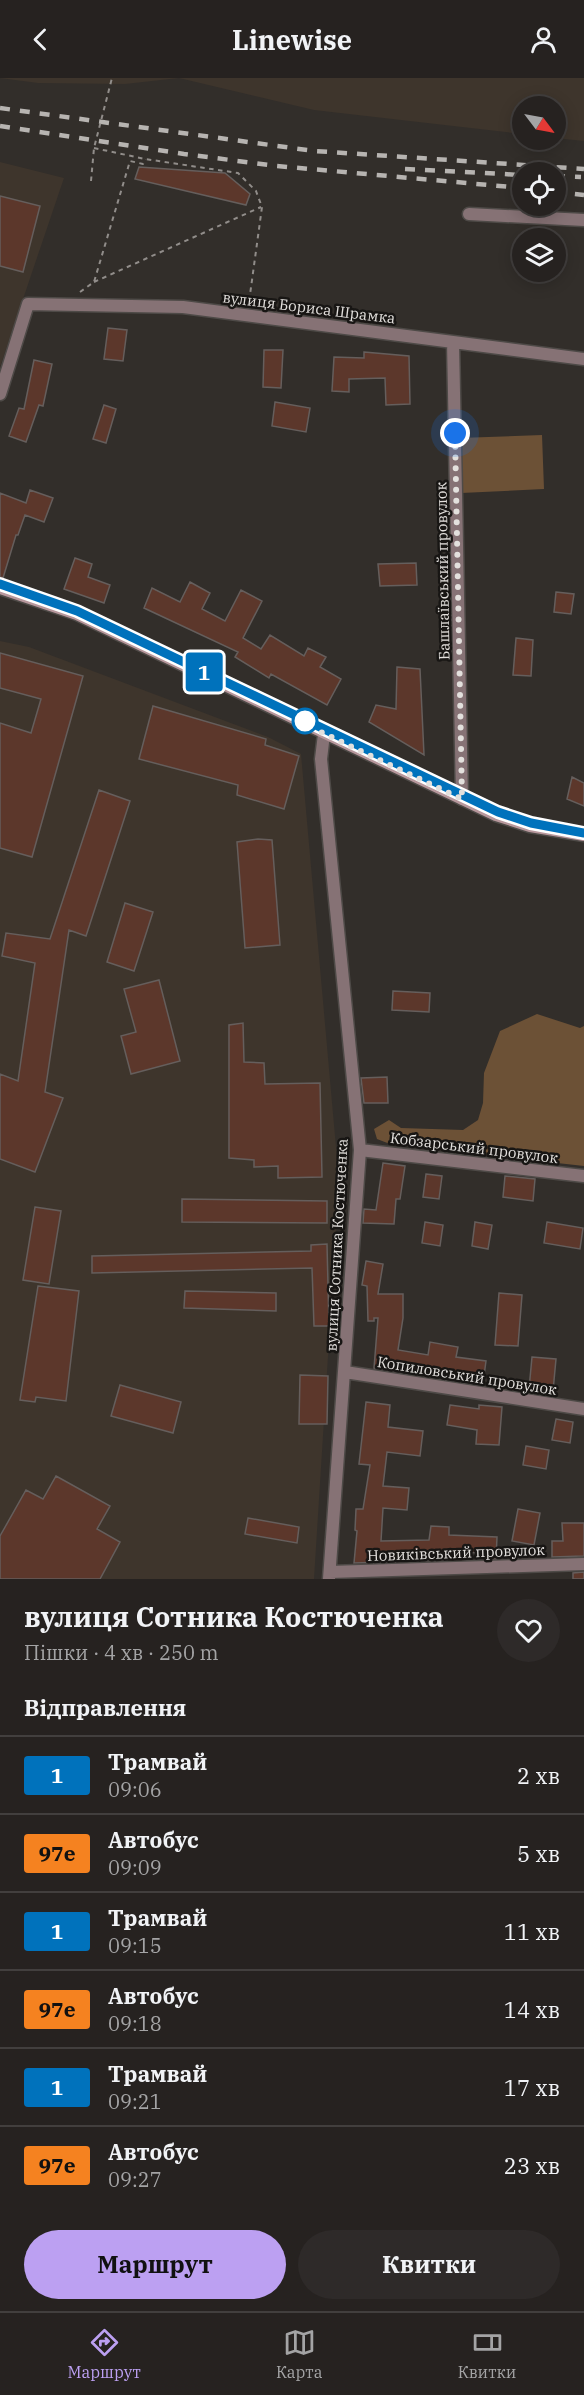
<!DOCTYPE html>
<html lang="uk">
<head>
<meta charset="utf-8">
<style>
	:root { --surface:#262220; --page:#2e2a29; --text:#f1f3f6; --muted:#a4a4a5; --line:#423f3e; --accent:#bca0f2 }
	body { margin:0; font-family:"IBM Plex Serif",serif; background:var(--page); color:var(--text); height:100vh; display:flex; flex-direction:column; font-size:22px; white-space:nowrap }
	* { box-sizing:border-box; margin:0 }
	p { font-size:20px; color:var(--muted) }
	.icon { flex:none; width:33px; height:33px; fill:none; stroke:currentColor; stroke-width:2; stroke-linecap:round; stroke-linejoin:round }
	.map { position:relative; height:1501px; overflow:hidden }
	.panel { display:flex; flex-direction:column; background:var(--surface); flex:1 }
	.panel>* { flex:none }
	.badge { padding:0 12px; border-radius:4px; font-size:21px; line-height:39px }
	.needle { width:39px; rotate:122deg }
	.tools { position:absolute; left:512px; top:18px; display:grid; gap:12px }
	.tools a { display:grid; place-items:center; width:54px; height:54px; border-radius:50%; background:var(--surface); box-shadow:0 3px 15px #0003,0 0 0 2px var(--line); font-size:30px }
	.you { position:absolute; width:30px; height:30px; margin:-15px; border:4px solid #fff; border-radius:50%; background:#1a73e8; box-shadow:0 0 0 9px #1a73e833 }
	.map>.badge { position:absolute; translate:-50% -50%; box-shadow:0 0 0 3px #fff }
	h2 { padding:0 24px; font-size:22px; line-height:54px }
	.round { display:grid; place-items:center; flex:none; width:63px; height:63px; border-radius:32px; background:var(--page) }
	.head { display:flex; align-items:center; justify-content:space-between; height:102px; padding:0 24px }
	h1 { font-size:28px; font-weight:800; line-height:45px }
	.button { display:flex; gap:12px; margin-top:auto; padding:12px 24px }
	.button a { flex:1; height:69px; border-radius:36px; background:var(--accent); color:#111; font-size:24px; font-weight:800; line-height:69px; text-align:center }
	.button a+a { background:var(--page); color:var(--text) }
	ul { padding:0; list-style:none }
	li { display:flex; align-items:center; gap:18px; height:78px; padding:0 24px; border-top:2px solid var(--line) }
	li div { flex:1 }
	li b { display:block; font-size:22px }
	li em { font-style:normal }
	li .badge { min-width:66px; font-weight:700; text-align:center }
	header { display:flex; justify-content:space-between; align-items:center; height:78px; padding:0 24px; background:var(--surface); font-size:27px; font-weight:800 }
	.dock { display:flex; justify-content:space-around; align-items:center; height:84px; border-top:2px solid var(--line); background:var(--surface); font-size:16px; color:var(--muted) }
	.dock a { display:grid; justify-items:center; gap:3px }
	.dock .selected { color:var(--accent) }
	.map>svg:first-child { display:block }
	.built { fill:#3e352c }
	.green { fill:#6c5136 }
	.building { fill:#5c372b; stroke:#655e5c; stroke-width:1.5 }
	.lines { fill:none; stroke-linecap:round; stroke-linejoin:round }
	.street-casing { stroke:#4e4a47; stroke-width:15 }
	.secondary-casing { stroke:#4e4a47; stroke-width:15 }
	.path { stroke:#918d8a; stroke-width:2; stroke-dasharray:4.5 4.5; stroke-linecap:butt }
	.street { stroke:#867275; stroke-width:12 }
	.secondary { stroke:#b7979c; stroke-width:12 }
	.tram { stroke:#b7b4b1; stroke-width:1.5 }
	.rail { stroke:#b7b4b1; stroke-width:4.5; stroke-dasharray:10 10; stroke-linecap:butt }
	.path-bridge { stroke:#918d8a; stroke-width:2; stroke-dasharray:4.5 4.5; stroke-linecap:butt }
	.line-casing { stroke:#fff; stroke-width:14 }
	.line { stroke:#0072bc; stroke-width:9 }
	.walk { stroke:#e3e0dd; stroke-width:6; stroke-dasharray:0 10.8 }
	.stop-dot { fill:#fff; stroke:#0072bc; stroke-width:3 }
	.labels { text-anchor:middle; stroke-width:5; stroke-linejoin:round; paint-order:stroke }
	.street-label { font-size:15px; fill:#e3e0dd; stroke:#181614 }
</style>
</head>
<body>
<header><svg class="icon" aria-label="back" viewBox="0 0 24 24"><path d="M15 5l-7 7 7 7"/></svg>Linewise<svg class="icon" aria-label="person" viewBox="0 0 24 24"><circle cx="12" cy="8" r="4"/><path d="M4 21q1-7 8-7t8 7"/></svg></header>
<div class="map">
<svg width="584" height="1501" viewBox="0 0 584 1501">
	<rect width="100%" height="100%" fill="#322e2a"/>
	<path class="built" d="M0,0H584V63L555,60V28H522V56L314,32L179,0L125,6L38,5Z
		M0,84L64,100L0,289Z
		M0,563L29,569L268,659L301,676L339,1103L314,1501H0Z"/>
	<path class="green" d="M542,357L544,411L461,415L459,360Z
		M537,936L580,950L584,948V1088L390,1066L377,1061L374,1051L389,1042L401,1050L463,1052L478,1042L483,1025L484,995L500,953Z"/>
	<path class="building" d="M139,89L225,95L250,116L246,127L135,101Z
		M0,118L40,128L23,194L0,188Z
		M108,250L127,252L123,283L104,281Z
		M264,272H283L281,310L263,309Z
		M364,274L409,278L410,326L386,327L385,300L349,301V314L332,313L334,279L364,280Z
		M34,282L52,286L43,328L39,327L26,364L9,358L19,330L24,331Z
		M275,324L310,330L306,354L272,348Z
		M104,327L116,331L106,365L93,361Z
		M30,412L53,420L44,444L25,437L18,457H16L3,500L0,499V415L26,425Z
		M75,480L92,486L88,499L110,507L104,525L64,511Z
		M416,485L417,507L380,508L378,486Z
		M190,504L210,515L202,531L225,543L241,512L262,523L243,560L261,571L270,557L304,578L308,570L326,579L320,589L341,601L327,627L271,596L269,600L235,579L238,574L144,530L152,510L180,524Z
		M556,514L574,516L571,536L554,534Z
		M516,560L533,562L531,598L513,597Z
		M0,575L83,598L32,779L0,770V645L31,655L41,621L0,610Z
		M397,589L420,591L424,677L369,644L376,627L396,631Z
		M153,628L266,661L265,667L299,678L284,731L237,717L238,707L139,681Z
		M572,699L584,705V728L567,721Z
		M99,712L130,723L86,858L69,852L45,1014L63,1020L35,1094L0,1081V996L18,1003L35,885L2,878L6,855L50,861Z
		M258,761L272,762L280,867L245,870L237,764Z
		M125,825L153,834L134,893L107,884Z
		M159,902L180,983L131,996L121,958L136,954L124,911Z
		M393,913L430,915L429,934L392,932Z
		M243,945L244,984L264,985L265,1006L320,1005L322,1099L278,1100V1088L254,1089V1082L229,1080V947Z
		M387,999L388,1025H364L361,1000Z
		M383,1085L405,1088L400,1121H396L394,1146L363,1145L364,1131L376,1132Z
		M426,1096L442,1098L439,1121L423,1119Z
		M505,1098L535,1101L533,1123L503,1119Z
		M182,1121L327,1123V1145L182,1144Z
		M35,1129L61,1133L49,1206L23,1202Z
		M425,1144L443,1147L440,1168L422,1165Z
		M475,1144L492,1147L488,1171L472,1168Z
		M547,1144L583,1150L580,1171L544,1165Z
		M327,1166L329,1248H314L312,1190L92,1195V1178L311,1173V1167Z
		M366,1183L383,1186L378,1216H403V1240L398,1272L428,1277L430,1264L458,1269L456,1279L486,1283L483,1305L374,1290L378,1240H374V1243H368L367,1208L362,1207Z
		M38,1208L79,1213L66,1323L36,1319L35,1324L20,1322Z
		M185,1213L276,1215V1233L184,1230Z
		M499,1215L522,1217L518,1268L495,1267Z
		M532,1279L556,1281L553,1313L529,1311Z
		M300,1297L328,1298L327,1346H299Z
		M120,1307L181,1324L173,1355L111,1338Z
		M366,1324L390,1327L388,1349L423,1353L420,1378L387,1374L383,1408L409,1410L407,1432L383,1430L381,1463L429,1462L431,1448L449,1449V1457L497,1459L496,1481H478L479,1475L447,1473V1482L354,1485L357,1453L355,1452L356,1431H363L370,1387L359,1386Z
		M450,1327L479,1331V1327L502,1329L499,1367L476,1366L477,1352L447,1347Z
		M556,1341L573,1344L570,1365L552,1362Z
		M526,1368L549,1372L546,1391L523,1387Z
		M56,1398L110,1428L97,1451L120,1464L100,1501H0V1458L26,1412L43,1421Z
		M518,1431L540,1435L534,1467L512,1463Z
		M248,1440L299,1449L297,1465L245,1456Z
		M562,1445H584V1478L552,1479V1463H563Z
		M584,1494V1501H573V1495Z"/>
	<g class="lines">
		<g class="street-casing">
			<path id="street" d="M469,136L584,142
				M453,264L462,721
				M0,316L28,226L183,229L584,281
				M324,656L321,681L360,1072L329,1501
				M360,1072L584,1098
				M345,1294L584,1331
				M330,1494L584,1486"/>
		</g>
		<g class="secondary-casing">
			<path id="secondary" d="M0,510L77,536L496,737L530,748L584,757"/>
		</g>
		<path class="path" d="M94,70L145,81L238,95L256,113L262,129L249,224
			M94,204L261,129
			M80,214L94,204L130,83L143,86L145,81"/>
		<use href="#street" class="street"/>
		<use href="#secondary" class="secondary"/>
		<path class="tram" d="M0,506L77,533L498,734L531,745L584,755"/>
		<path class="rail" d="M0,30L314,73L584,91
			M0,48L184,76L277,88L522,110
			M405,91L522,97
			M555,98L581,99
			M555,114L584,117"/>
		<path class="path-bridge" d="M91,103L94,70L112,0"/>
	</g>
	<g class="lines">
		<g class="line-casing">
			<path id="line" d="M0,506L77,533L498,734L531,745L584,755"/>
		</g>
		<use href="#line" class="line"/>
		<path class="walk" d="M305,643L306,647L462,721L455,355"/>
	</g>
	<circle class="stop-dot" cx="305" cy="643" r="12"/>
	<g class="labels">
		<g class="street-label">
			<text transform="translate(309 230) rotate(7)" y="5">вулиця Бориса Шрамка</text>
			<text transform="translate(443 493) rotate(-91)" y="5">Башлаївський провулок</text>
			<text transform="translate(474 1070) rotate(7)" y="5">Кобзарський провулок</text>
			<text transform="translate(337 1167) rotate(-87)" y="5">вулиця Сотника Костюченка</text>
			<text transform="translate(467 1298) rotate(9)" y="5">Копиловський провулок</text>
			<text transform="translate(456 1475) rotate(-2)" y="5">Новиківський провулок</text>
		</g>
	</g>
</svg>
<div class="tools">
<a><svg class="needle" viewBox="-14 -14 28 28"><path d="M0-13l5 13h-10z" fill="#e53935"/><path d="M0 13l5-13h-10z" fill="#a4a4a5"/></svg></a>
<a><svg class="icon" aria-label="locate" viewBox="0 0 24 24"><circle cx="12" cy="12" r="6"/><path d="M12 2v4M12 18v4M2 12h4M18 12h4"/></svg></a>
<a><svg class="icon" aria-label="layers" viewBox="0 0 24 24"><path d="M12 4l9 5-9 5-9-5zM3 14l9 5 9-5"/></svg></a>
</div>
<div class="you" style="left:455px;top:355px"></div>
<b class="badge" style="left:204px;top:594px;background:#0072bc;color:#fff">1</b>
</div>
<section class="panel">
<div class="head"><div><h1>вулиця Сотника Костюченка</h1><p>Пішки · 4 хв · 250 m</p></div><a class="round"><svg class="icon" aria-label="heart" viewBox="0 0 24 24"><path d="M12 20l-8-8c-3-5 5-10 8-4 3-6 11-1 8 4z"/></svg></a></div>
<h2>Відправлення</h2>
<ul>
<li><span class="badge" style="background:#0072bc;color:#fff">1</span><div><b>Трамвай</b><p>09:06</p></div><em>2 хв</em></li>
<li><span class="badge" style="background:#f58220;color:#111">97е</span><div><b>Автобус</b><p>09:09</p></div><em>5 хв</em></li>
<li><span class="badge" style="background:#0072bc;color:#fff">1</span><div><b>Трамвай</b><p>09:15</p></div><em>11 хв</em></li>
<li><span class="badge" style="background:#f58220;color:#111">97е</span><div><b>Автобус</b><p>09:18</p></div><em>14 хв</em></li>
<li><span class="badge" style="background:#0072bc;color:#fff">1</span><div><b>Трамвай</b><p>09:21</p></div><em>17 хв</em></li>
<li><span class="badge" style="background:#f58220;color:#111">97е</span><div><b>Автобус</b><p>09:27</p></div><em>23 хв</em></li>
</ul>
<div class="button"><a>Маршрут</a><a>Квитки</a></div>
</section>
<nav class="dock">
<a class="selected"><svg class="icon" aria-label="directions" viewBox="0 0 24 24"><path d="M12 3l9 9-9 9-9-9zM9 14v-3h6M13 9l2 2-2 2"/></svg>Маршрут</a>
<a><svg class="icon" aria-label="map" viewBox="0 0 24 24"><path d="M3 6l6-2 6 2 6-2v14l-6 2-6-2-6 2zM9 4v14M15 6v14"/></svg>Карта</a>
<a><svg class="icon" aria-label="tickets" viewBox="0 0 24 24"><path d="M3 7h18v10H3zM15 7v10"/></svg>Квитки</a>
</nav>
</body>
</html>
